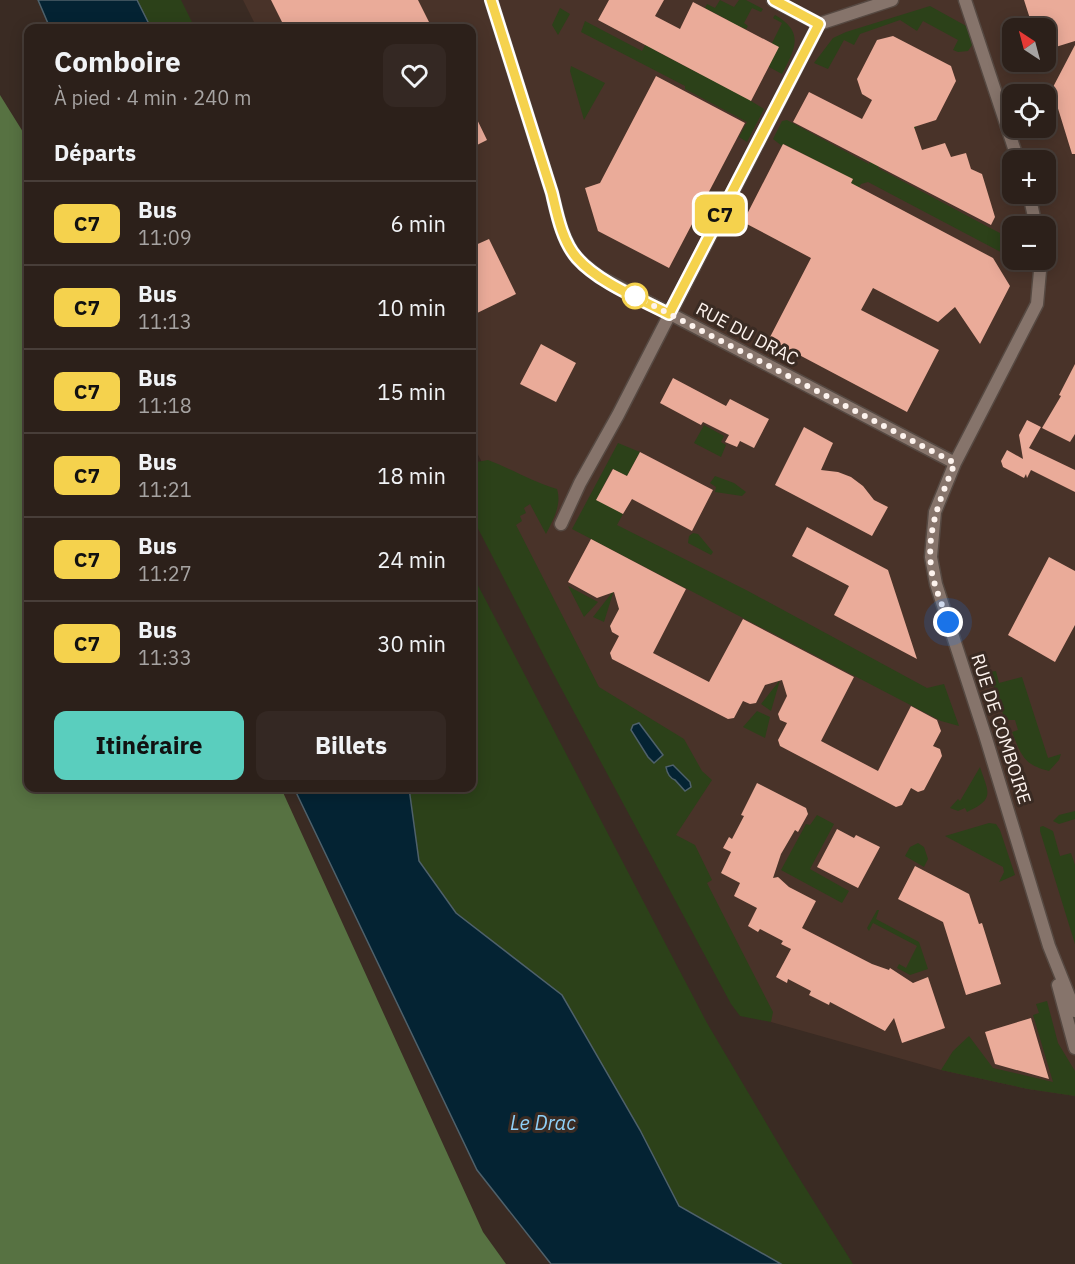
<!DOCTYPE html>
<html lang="fr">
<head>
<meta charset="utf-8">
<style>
	:root { --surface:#2c201a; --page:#342823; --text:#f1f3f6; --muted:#a6a3a2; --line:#483e39; --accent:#5acebe }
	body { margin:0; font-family:"IBM Plex Sans",sans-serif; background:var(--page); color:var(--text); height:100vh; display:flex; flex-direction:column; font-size:22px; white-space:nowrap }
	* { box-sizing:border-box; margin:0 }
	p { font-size:20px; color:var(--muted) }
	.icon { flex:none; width:33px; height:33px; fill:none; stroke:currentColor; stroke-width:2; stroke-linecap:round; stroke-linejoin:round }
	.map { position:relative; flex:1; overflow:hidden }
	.side { position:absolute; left:24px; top:24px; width:452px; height:768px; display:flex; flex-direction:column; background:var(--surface); border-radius:12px; box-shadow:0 3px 15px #0003,0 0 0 2px var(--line) }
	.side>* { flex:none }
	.badge { padding:0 12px; border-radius:9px; font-size:21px; line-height:39px }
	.needle { width:39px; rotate:324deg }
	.fabs { position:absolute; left:1002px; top:18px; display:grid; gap:12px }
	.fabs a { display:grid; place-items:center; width:54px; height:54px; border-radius:12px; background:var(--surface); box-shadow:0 3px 15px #0003,0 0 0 2px var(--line); font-size:30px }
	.you { position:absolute; width:30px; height:30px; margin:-15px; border:4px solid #fff; border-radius:50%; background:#1a73e8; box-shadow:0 0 0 9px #1a73e833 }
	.map>.badge { position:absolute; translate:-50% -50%; box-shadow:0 0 0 3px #fff }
	h2 { padding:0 30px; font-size:22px; line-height:54px }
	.round { display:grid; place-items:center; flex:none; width:63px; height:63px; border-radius:12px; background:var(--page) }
	.summary { display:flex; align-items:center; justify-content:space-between; height:102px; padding:0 30px }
	h1 { font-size:28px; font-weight:800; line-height:45px }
	.cta { display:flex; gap:12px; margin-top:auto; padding:12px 30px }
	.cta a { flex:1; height:69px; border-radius:12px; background:var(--accent); color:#111; font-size:24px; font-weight:800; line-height:69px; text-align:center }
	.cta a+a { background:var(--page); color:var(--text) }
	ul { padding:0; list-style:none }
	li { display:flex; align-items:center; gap:18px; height:84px; padding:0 30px; border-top:2px solid var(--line) }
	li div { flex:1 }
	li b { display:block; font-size:22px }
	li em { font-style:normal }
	li .badge { min-width:66px; font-weight:700; text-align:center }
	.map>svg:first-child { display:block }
	.built { fill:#493329; fill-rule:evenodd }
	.green { fill:#2c4119 }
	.forest { fill:#577242 }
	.water { fill:#042333; stroke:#4f616b; stroke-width:1.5 }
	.building { fill:#eaab99 }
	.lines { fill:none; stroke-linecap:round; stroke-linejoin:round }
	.minor-casing { stroke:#564942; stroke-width:15 }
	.minor { stroke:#86746b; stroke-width:12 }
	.line-casing { stroke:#fff; stroke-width:14 }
	.line { stroke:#f5d24d; stroke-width:9 }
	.walk { stroke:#fdf3ee; stroke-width:6; stroke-dasharray:0 10.8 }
	.stop-dot { fill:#fff; stroke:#f5d24d; stroke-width:3 }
	.labels { text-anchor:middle; stroke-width:6; stroke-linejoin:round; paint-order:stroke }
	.street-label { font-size:18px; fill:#fdf3ee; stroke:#3a2b23 }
	.water-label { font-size:20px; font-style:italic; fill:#8fd0f8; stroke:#3a2b23 }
</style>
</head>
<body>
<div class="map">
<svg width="1075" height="1264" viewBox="0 0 1075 1264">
	<rect width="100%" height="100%" fill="#3a2b23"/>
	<path class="built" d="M243,0H1075V1096L1028,1089L941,1070L771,1022L471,441V28H257ZM1012,28H1046V62H1012ZM1012,94H1046V128H1012ZM1012,160H1046V194H1012ZM1012,226H1046V260H1012Z"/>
	<path class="green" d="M137,0H181L195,28H151Z
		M720,0L734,7L739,0H746L763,9L761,12L752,8L744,23L748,26L746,29L736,25L751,101L764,109L747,142L739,137L747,122L685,89V86L581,32L585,21L642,51L651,34L659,39L654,50L700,74L728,20L705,8L707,4L715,8Z
		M930,6L968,27L972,45L968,51L958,52L953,50L958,40L923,21L917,31L900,20L860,34L854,45L844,40L828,69L814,63L833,38L846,32Z
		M560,8L570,14L558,35L552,25Z
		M775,15C805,32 795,49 782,74L769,67L772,43L782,23L773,18Z
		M571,66L605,83L584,120L570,71Z
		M896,112L918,123L913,133L878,168L992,229L1010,238L1012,235V258L868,182L861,184L824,254L852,179L784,144L782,146L773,139L782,121L787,120L869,164Z
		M704,425L724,436L721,442L726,445L721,457L694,443Z
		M618,443L640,452L627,476L612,469L597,499L623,514L617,525L748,591L927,688L944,684L959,726L941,721L572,529Z
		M488,460C512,469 533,482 557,489C562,505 553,520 546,534L530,504L524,508L526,513L520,516L522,521L516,525L599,687L684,739L702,771L712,780L676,835L695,845L712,880L707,883L773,1012L771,1022L740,1016L731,1004L546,660L471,515V463Z
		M715,476L734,483L746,492L742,496L715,492L716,487L710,483Z
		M693,533L698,534L713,552L711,555L688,543L689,536Z
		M471,572L707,1023L791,1165L853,1264H781L679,1206L640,1130L562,995L456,913L419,861L409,788H471Z
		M568,586L598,602L584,617Z
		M614,590L604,622L593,617Z
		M996,671L999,683L1022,677L1048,758L1061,754L1059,760L1049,771C1024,765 1021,755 1012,732L1018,730L1015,720H1005L989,672Z
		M780,680L771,711L761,704Z
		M757,711L770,717L765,738L743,727Z
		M980,767C988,792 996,799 967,812L965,808L958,811L950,808L958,799L960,801Z
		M1075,811V819L1059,824L1053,821L1059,815Z
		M817,815L834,824L810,869L849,891L842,903L781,870L806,824L810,825Z
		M989,823L996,824L1000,830L1015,875L999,882L1004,872L1003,867L945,836Z
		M1043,826L1053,831L1060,856L1071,853L1075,865V944L1040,831V827Z
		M918,843L924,847L928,859L924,867L905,856L910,847Z
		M877,910H879L876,919L919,942L928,969L910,975L897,968L899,964L906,968L917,946L873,923L869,931L867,928Z
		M1047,1001L1058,1043L1075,1071V1096L1028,1089L941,1070L953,1051L969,1036L993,1068L1053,1082L1033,1015L1039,1013L1036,1004Z"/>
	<path class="forest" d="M0,95L28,140V788H281L483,1232L506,1264H0Z"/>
	<path class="water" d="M38,0H137L151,28H50Z
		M639,723L663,755L654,763L648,757L631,730L633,725Z
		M673,765L690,782L691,787L685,791L675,780C670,778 667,773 666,767Z
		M294,788H409L419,861L456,913L562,995L640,1130L679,1206L781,1264H551L477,1170Z"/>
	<path class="building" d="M271,0H418L432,28H285Z
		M609,0H664L655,16L680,29L693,2L779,47L751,101L598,20Z
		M1024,0H1075V41L1046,50V28H1033Z
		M893,36L951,66L956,81L936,120L914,127L922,150L945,143L951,157L966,153L971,169L982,174L995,217L991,225L793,122L809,92L862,119L872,100L862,94L857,79L877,40Z
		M1075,45V154H1072L1052,89Z
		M656,76L745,123L669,268L598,231L585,188L600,183Z
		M471,107L487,140L471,148Z
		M783,144L853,179L851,183L993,258L1010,286L980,344L955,307L938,322L873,288L861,310L939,350L907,412L769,339L811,258L743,222Z
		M489,239L516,294L471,316V247Z
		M541,344L576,363L556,402L520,384Z
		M1075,364V434L1070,442L1042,428L1061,396L1059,395Z
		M673,378L726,406L730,399L769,419L754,448L740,441L737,447L725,442L729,435L703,422L701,425L660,403Z
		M1027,420L1041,427L1029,448L1075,470V492L1031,470L1027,478L1026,474L1024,478L1003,467L1001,461L1007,450L1023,459L1019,435Z
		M804,427L833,443L821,470L838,472L851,477L863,486L874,500L888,507L872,536L775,485Z
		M640,452L713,490L692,531L632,499L623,514L596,500L613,469L627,476Z
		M807,527L888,570L917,659L834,615L849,586L792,556Z
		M591,539L686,589L653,653L709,682L743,619L854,677L821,741L878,771L911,706L937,720L941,731L933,746L940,749L942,756L924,790L918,792L911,788L902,805L896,807L780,746L778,740L787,723L780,720L778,714L787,696L782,680L765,685L756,703L750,704L743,701L734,718L728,719L612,659L610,653L619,636L612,632L610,626L619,609L614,592L597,598L568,582Z
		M1049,557L1075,571V625L1055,662L1008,635Z
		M757,783L806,808L808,814L798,832L795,830L781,854L773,878L778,877L789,887L816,901L802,928L872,964L889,970L890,968L913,983L928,977L945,1028L902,1043L894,1018L885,1031L830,1002L829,1005L809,995L811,991L788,979L787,983L776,977L791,949L781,944L783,941L760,929L758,932L748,926L757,908L734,896L740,883L721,873L731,852L723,848L729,837L732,839L744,816L741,815Z
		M837,829L854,838L856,835L880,847L858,888L817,867Z
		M915,866L969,894L979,924L982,923L1001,984L966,995L943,922L898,899Z
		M1031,1018L1049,1079L995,1064L985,1032Z"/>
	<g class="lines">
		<g class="minor-casing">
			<path id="minor" d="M491,0L552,193C557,214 562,239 576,257C582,264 591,270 598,276L955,463
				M773,0L819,24L892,0
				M965,0L1018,160
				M1029,194L1036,226
				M1041,260L1037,304L955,463L935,512L931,557L936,584L985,735L1049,946L1075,1011
				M561,524L580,483L618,415L819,24
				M1058,985L1075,1048"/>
		</g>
		<use href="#minor" class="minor"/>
	</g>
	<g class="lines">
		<g class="line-casing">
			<path id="line" d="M491,0L552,193C557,214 562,241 577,258C598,282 640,299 669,314L819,24L774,0"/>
		</g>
		<use href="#line" class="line"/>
		<path class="walk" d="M635,296L955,463C940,499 925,533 932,573C935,589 943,606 948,622"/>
	</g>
	<circle class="stop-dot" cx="635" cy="296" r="12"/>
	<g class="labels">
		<g class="street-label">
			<text transform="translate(747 334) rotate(28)" y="6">RUE DU DRAC</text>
			<text transform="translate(1001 729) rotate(72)" y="6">RUE DE COMBOIRE</text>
		</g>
		<g class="water-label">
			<text x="543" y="1130">Le Drac</text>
		</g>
	</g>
</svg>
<div class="fabs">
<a><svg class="needle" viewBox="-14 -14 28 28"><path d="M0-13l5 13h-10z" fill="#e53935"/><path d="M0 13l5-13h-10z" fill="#a6a3a2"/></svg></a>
<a><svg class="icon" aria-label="locate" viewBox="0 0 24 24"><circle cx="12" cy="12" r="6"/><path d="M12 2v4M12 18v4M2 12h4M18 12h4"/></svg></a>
<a>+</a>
<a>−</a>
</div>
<div class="you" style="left:948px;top:622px"></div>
<b class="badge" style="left:720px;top:214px;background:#f5d24d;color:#111">C7</b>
<section class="side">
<div class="summary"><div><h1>Comboire</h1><p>À pied · 4 min · 240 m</p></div><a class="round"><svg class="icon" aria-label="heart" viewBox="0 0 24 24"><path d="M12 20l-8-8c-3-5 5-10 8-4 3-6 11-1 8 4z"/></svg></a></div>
<h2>Départs</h2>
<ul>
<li><span class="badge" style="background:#f5d24d;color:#111">C7</span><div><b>Bus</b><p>11:09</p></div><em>6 min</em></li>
<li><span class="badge" style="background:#f5d24d;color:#111">C7</span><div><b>Bus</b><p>11:13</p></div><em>10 min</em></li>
<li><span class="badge" style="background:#f5d24d;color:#111">C7</span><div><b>Bus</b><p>11:18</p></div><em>15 min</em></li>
<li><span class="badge" style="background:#f5d24d;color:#111">C7</span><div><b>Bus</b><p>11:21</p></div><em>18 min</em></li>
<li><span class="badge" style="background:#f5d24d;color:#111">C7</span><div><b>Bus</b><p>11:27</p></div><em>24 min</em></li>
<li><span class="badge" style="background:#f5d24d;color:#111">C7</span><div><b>Bus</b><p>11:33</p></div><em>30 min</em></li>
</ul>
<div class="cta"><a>Itinéraire</a><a>Billets</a></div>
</section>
</div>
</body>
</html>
